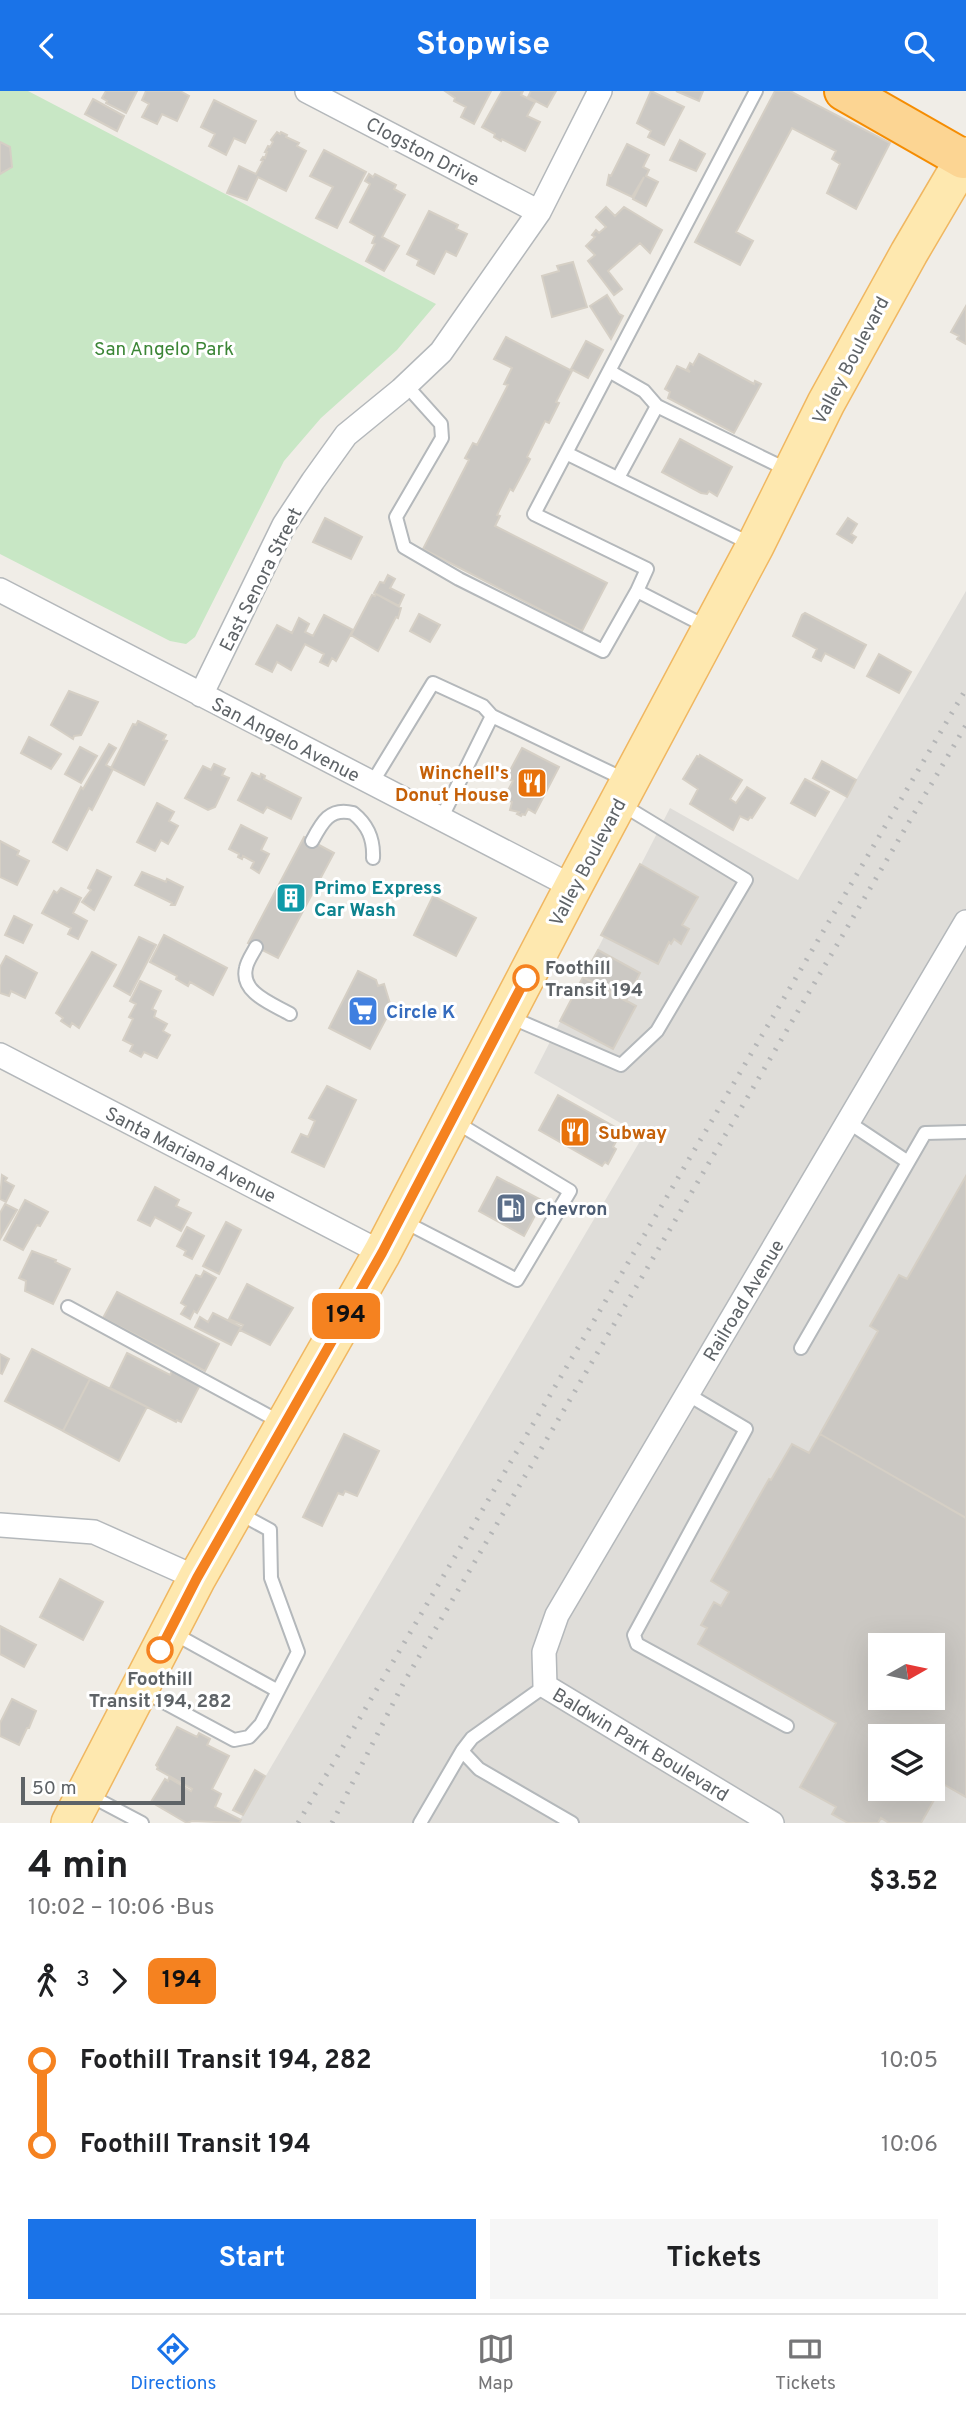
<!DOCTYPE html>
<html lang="en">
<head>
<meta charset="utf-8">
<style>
	:root { --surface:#fff; --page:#f6f6f6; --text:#202124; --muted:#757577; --line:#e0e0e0; --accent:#1a73e8 }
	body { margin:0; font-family:Overpass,sans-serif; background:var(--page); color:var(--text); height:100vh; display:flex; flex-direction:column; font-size:26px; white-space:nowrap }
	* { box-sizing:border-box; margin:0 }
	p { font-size:23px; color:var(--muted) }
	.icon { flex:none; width:38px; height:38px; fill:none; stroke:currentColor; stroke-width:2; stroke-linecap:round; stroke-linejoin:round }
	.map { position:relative; height:1732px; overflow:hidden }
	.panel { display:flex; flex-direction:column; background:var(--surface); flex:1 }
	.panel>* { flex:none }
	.badge { padding:0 14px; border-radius:10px; font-size:24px; line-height:46px }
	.needle { width:46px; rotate:81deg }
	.fabs { position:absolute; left:868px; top:1542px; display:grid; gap:14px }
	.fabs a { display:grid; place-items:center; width:77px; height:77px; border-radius:0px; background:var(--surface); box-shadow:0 7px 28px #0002; font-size:35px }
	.scale { position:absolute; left:21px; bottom:18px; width:164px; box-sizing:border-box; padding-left:7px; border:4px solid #5e6367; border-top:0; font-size:19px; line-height:24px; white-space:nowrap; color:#5e6367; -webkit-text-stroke:5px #fff; paint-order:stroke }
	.map>.badge { position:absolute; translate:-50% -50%; box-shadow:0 0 0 4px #fff }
	.legs { display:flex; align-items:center; gap:10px; height:77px; padding:0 28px; font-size:23px }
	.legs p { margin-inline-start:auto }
	.overview { display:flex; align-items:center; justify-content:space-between; height:119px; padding:0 28px }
	h1 { font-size:38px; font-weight:700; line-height:52px }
	.action { display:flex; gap:14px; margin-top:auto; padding:14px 28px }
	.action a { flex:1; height:80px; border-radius:0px; background:var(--accent); color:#fff; font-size:28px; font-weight:700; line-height:80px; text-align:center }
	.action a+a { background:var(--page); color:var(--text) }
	ul { padding:0 28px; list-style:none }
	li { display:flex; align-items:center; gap:24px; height:84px; font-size:26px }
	li i { display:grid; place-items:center; width:10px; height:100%; margin:0 9px; background:currentColor }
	li i::after { content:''; width:18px; height:18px; margin:-9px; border:5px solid; border-radius:50%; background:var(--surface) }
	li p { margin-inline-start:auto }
	li:first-child i { background:linear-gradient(#0000 50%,currentColor 0) }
	li:last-child i { background:linear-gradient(currentColor 50%,#0000 0) }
	header { display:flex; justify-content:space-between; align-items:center; height:91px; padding:0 28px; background:var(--accent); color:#fff; font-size:32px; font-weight:700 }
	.tab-bar { display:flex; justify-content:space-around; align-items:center; height:98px; border-top:2px solid var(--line); background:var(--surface); font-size:19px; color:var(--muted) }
	.tab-bar a { display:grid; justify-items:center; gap:4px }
	.tab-bar .current { color:var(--accent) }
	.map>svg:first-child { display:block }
	.industrial { fill:#dfddd9; fill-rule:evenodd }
	.green { fill:#c8e7c5 }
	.building { fill:#cbc8c3; stroke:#d5cfc5; stroke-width:2; fill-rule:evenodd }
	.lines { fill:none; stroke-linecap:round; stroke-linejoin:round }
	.service-casing { stroke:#b4b8bb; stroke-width:16 }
	.minor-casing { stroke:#b4b8bb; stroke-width:26 }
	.primary-casing { stroke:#f0b761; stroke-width:40 }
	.motorway-casing { stroke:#f58d03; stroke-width:42 }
	.service { stroke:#fff; stroke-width:12 }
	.minor { stroke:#fff; stroke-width:23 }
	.primary { stroke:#fee8af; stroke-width:37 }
	.motorway { stroke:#fcd593; stroke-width:38 }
	.rail { stroke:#b5b6b7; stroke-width:5; stroke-dasharray:2 9; stroke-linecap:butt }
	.line-1-casing { stroke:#fff; stroke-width:16 }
	.line-1 { stroke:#f58220; stroke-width:10 }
	.stop-1-dot { fill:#fff; stroke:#f58220; stroke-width:3.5 }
	.labels { text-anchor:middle; stroke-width:6; stroke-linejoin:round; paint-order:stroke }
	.street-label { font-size:19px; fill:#5e6367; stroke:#fff }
	.park-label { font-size:19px; fill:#3c8637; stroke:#fff }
	.food-label { font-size:19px; font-weight:bold; fill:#c56008; stroke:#fff; text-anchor:end }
	.culture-label { font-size:19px; font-weight:bold; fill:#0d838f; stroke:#fff; text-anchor:start }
	.stop-label { font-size:19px; font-weight:bold; fill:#5e6367; stroke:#fff; text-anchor:start }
	.shop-label { font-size:19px; font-weight:bold; fill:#366cbe; stroke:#fff; text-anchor:start }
	.service-label { font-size:19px; font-weight:bold; fill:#4e5e75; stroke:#fff; text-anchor:start }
</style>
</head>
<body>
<header><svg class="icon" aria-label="back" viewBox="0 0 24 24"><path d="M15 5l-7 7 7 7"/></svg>Stopwise<svg class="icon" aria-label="search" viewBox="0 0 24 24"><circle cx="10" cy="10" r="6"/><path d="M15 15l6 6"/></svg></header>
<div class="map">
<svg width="966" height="1732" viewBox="0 0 966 1732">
	<rect width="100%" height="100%" fill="#f0ede7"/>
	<path class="industrial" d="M966,500V1732H238L643,1045L534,982L670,717L798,789ZM880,1554H933V1606H880ZM880,1645H933V1698H880Z"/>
	<path class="green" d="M0,0H28L436,213L397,259L321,327L284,370L195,546L186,553L170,550L0,463Z"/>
	<path class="building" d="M106,0H137L126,22L106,12L107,10L102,7Z
		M146,0H180L189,5L177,30L162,23L157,33L142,26L149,13L142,9Z
		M445,0H491L474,33L461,26L466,16L454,10L455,7Z
		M502,0H523L521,4L535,11L527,25L540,31L525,60L502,48L501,50L494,46L495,43L482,36Z
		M531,0H556L547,16L528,6Z
		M651,0L684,16L664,54L648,46L651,40L637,32Z
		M676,0H703L699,10Z
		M775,0H790L890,52L856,118L827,102L840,73L832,68L836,60L792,37L736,141L753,150L740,174L695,151Z
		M93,8L124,25L117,40L85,23Z
		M214,9L256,30L245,52L234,47L226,64L209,55L215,43L201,36Z
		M277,41L280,43L281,41L287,44L286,46L299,52L297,55L306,60L286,100L258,86L247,109L227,102L239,75L256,83L263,70L261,69L263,66L265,67L267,61H265L268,55L270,56L273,51L271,49Z
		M680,49L705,63L696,80L670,69Z
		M0,51L10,56L12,76L0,83Z
		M627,53L649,64L643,76L649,79L646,85L658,91L646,115L633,108L644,86L632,106L607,94L609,84L611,85Z
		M324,59L366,81L337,137L316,127L333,96L310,85Z
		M369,83L373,86L375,83L396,94L394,98L405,104L382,146L399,155L384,180L366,170L375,153L372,152L375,145L350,131L370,93L365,90Z
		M606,116L615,125L624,116L662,139L650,162L640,152L608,180L622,198L614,204L588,170L595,164L586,155L595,146L592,144L596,139L599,142L606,136L596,126Z
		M429,120L458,134L456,138L467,143L456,165L446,160L434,183L417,174L419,169L407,163Z
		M573,171L587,216L552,226L542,185L559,180L557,175Z
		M607,204L619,223L623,225L611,248L590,215Z
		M966,215V253L957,248L959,245L951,241Z
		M506,246L572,280L556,311L559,312L549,332L545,330L527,366L530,368L513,400L510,398L497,424L500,425L495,435L607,492L582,540L423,458L469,369L465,367L473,352L477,354L508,294L504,293L512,277L494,268Z
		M586,250L603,259L588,287L571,278Z
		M699,263L754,293L755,290L761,293L734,342L668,307L670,301L665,298L677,275L690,281L687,278L690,272L693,274Z
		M680,348L732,376L717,405L709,400L707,403L701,402L662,381Z
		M325,427L362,446L351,468L313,451Z
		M848,427L857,433L851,443L856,446L852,452L837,443Z
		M388,484L395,488L390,497L404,504L399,515L374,502L380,491L384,492Z
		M376,503L401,517L398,527L396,526L378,560L351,544L372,504L375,505Z
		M805,522L866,554L854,577L825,562L821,570L813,566L817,558L793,545L802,524Z
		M419,523L440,534L430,551L410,540Z
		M324,524L353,539L336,570L332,567L328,575L320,571L324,563L305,553L291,579L277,571L272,581L256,573L277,534L292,542L299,527L309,533L305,541L313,545Z
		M879,563L911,581L899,602L867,585Z
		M69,600L98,611L81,644L74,645L73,648L51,634Z
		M138,630L166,644L163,649L167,650L144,694L111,677L133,633L136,634Z
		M29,646L61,663L51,678L21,662Z
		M109,653L116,657L106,674L113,678L92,719L89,717L67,759L53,751L81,696L83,698Z
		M80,656L97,665L81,692L65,683Z
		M522,657L559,676L535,722L528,718L525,724L522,723L521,725L517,723L519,721L510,719L512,711L504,707L513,690L506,687Z
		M700,664L742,689L730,708L736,712L747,696L765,707L752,727L750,726L748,729L740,725L733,739L690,713L698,698L683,688L697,665L699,666Z
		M822,670L856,689L847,706L813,687Z
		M214,673L225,678L222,684L229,687L215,716L208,719L185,707L203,675L211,679Z
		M252,682L260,686L261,683L265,685L264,688L301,707L291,728L267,716L263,722L238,709Z
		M805,688L829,701L815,725L791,712Z
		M157,712L174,721L169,730L178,735L168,753L161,749L155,760L137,751Z
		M241,734L267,747L261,759L269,763L259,782L251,777L254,771L243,765L242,768L238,766L239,763L229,758Z
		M304,746L334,762L278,867L248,852Z
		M0,750L19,760L17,764L29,770L17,794L0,786Z
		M640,773L698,806L682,834L689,838L681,853L674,848L671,853L669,851L658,873L601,844Z
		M97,779L111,786L94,819L82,811L91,799L88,797Z
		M142,781L166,791L167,788L183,796L175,814H171L172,812L135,794Z
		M61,797L81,807L73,822L87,830L78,848L68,843L71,837L42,822L54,800L57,802Z
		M433,805L476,827L456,865L414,844Z
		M14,825L32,834L23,852L5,844Z
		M164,844L227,877L213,904L190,891L188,895L176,888L177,885L150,871Z
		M139,846L156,854L130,904L114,895Z
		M598,859L640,882L626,910L583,886Z
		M92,861L116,874L79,937L72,932L70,936L61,930L63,927L56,922Z
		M6,865L37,882L25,907L11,900L9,905L0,902V876Z
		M358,880L376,889L378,895L384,893L392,919L385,921L387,926L370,958L329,937Z
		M583,886L636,915L613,958L560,930Z
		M140,890L161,900L152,918L156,920L154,926L167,933L163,940L170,944L157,967L144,961L141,966L130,960L133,954L123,949L133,928L129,926L136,913L130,910Z
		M327,995L356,1009L324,1076L292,1061L301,1043L308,1046L315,1030L309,1027Z
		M558,1004L622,1040L613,1056L616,1058L608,1073L605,1071L602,1075L539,1039Z
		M2,1084L7,1087L5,1090L14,1095L6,1111L0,1108Z
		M966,1085V1427L820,1343L878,1240L870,1235L899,1184L907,1188Z
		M497,1086L543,1110L524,1145L479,1120Z
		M155,1096L179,1109L176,1115L191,1122L181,1140L155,1126L150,1135L138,1129Z
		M25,1109L48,1121L40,1135L37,1134L23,1159L4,1149Z
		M5,1113L17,1119L0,1148V1122Z
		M226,1131L241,1139L219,1183L203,1175Z
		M187,1136L204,1145L192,1168L184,1164L186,1160L177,1155Z
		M32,1160L56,1169L55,1171L70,1178L53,1213L25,1200L26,1190L19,1187Z
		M204,1180L216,1187L197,1222L194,1220L190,1228L181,1223L186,1215L181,1212L196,1184L201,1186Z
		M247,1193L293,1217L270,1254L240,1239L243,1234L229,1228Z
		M117,1201L219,1253L205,1280L103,1227Z
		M213,1222L241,1236L231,1254L195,1236L200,1226L208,1231Z
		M32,1258L90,1288L63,1340L5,1310Z
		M127,1262L170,1284L172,1280L200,1294L181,1331L177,1329L176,1331L110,1297Z
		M0,1263L9,1268L2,1283L0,1282Z
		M90,1288L147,1316L119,1370L63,1340Z
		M344,1343L379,1360L357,1405L345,1400L343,1404L338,1402L322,1435L303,1426Z
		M820,1343L966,1427V1706L943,1693L921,1732H889L881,1727L878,1732H848L832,1723L836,1716L800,1696L836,1632L698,1553L707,1537L701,1534L714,1511L721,1515L729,1501L711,1490L769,1388L771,1389L792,1353L809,1362ZM880,1554H933V1606H880ZM880,1645H933V1698H880Z
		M60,1488L103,1511L83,1549L40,1526Z
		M0,1535L36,1554L24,1576L0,1563Z
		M12,1608L36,1620L29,1637H27L19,1654L0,1645V1632Z
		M177,1636L197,1646L199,1642L210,1648L207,1654L229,1665L212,1698L221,1703L215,1716L241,1729L239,1732L192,1730L187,1732L151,1711L165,1688L168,1690L169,1687L191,1700L192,1698L157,1678L158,1676L156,1674Z
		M255,1679L265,1685L243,1724L233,1719Z"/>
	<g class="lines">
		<g class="service-casing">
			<path id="service" d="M609,280L644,300L657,315
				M406,294L441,333L442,347L396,426L404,456L459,488L603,560L637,500
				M566,362L756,0
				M618,387L657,315L790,380
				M707,536L637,500L647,478L534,423L566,362L753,454
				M492,625L628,690
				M372,692L433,592L483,615L492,625L441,728
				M312,750C322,731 330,716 353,722C368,734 374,748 373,767
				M256,856C253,862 247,870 246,877C240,902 273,913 290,923
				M510,926L621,974L657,940L746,789L621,713
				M848,1031L908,1071
				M403,1130L517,1189L570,1100L454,1030
				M68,1216L280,1331
				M801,1257L925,1042L966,1041
				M687,1303L746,1338L634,1544L637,1553L787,1635
				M173,1542L278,1600
				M545,1595L472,1647L462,1660L479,1678L572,1732
				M143,1600L234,1649L249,1646L261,1633L298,1561L271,1487L270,1439L237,1421
				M87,1703L142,1732
				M420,1732L462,1660"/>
		</g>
		<g class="minor-casing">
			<path id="minor" d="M307,0L539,121
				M0,499L573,796
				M201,604L284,434L313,390L346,344L401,299L441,261L539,121L600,0
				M0,964L382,1162
				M0,1434L94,1441L197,1487
				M772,1732L545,1595L544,1561L557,1524L966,831"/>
		</g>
		<g class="primary-casing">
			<path id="primary" d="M70,1732L197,1487L382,1162L573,796L755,455L826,312L909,162L966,65"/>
		</g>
		<g class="motorway-casing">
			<path id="motorway" d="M844,0L963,68"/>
		</g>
		<use href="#service" class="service"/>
		<use href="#minor" class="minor"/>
		<use href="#primary" class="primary"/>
		<use href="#motorway" class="motorway"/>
		<path class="rail" d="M298,1732L966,598
			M332,1732L403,1593L966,634"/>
	</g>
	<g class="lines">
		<g class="line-1-casing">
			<path id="line-1" d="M160,1559L197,1487L382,1162L526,887"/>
		</g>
		<use href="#line-1" class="line-1"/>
	</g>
	<defs>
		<g id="restaurant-square" transform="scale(1.575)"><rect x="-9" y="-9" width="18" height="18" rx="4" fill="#e8710a" stroke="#fff"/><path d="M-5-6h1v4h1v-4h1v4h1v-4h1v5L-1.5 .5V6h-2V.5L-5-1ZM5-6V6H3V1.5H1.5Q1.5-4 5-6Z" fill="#fff"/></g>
		<g id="building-square" transform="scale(1.575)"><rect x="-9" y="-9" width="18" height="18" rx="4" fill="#0f9aa8" stroke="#fff"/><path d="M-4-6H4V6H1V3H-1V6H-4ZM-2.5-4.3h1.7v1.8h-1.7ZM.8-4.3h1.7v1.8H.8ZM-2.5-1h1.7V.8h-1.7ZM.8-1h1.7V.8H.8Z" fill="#fff"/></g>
		<g id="supermarket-square" transform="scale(1.575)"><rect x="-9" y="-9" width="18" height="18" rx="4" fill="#3f7fe0" stroke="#fff"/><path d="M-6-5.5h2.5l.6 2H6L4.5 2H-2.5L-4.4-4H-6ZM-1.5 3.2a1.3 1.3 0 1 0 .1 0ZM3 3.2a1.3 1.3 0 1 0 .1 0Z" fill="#fff"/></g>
		<g id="fuel-square" transform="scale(1.575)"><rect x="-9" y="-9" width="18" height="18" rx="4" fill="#5c6f8a" stroke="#fff"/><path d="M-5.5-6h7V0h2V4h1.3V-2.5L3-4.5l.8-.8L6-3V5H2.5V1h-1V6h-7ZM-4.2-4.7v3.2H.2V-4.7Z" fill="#fff"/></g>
	</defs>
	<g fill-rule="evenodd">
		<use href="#restaurant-square" x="532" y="692"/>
		<use href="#building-square" x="291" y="807"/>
		<use href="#supermarket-square" x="363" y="920"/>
		<use href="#restaurant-square" x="575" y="1041"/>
		<use href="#fuel-square" x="511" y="1117"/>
	</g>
	<g class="stop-1-dot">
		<circle cx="526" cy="887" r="12"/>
		<circle cx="160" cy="1559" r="12"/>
	</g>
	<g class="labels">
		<g class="street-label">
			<text transform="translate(423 60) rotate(28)" y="7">Clogston Drive</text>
			<text transform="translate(850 269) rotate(-62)" y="7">Valley Boulevard</text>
			<text transform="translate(260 488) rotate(-63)" y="7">East Senora Street</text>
			<text transform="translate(286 648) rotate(27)" y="7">San Angelo Avenue</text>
			<text transform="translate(587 771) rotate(-62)" y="7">Valley Boulevard</text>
			<text transform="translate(191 1063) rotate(27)" y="7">Santa Mariana Avenue</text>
			<text transform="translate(743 1209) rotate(-59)" y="7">Railroad Avenue</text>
			<text transform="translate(641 1653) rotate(31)" y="7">Baldwin Park Boulevard</text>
		</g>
		<g class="park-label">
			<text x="164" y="264">San Angelo Park</text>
		</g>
		<g class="food-label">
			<text x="509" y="688">Winchell's<tspan x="509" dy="22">Donut House</tspan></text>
			<text x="598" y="1048" text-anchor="start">Subway</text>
		</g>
		<g class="culture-label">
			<text x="314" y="803">Primo Express<tspan x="314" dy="22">Car Wash</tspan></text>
		</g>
		<g class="stop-label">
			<text x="545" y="883">Foothill<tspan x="545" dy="22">Transit 194</tspan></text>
			<text x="160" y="1594" text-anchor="middle">Foothill<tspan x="160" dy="22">Transit 194, 282</tspan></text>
		</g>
		<g class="shop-label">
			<text x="386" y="927">Circle K</text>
		</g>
		<g class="service-label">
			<text x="534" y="1124">Chevron</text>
		</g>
	</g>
</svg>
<div class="fabs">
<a><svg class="needle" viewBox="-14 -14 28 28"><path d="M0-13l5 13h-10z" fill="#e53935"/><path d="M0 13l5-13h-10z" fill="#757577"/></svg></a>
<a><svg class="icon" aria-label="layers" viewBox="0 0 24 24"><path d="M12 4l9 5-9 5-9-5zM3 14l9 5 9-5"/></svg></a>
</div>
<div class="scale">50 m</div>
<b class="badge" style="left:346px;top:1225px;background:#f58220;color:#111">194</b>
</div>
<section class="panel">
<div class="overview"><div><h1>4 min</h1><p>10:02 – 10:06 · Bus</p></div><b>$3.52</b></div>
<div class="legs"><svg class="icon" aria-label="walk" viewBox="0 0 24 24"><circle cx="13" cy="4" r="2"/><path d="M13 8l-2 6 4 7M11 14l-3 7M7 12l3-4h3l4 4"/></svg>3<svg class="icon" aria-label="forward" viewBox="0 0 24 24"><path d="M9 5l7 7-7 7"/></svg><b class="badge" style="background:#f58220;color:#111">194</b></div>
<ul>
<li><i style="color:#f58220"></i><b>Foothill Transit 194, 282</b><p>10:05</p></li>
<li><i style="color:#f58220"></i><b>Foothill Transit 194</b><p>10:06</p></li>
</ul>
<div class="action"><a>Start</a><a>Tickets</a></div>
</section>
<nav class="tab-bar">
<a class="current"><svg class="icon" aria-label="directions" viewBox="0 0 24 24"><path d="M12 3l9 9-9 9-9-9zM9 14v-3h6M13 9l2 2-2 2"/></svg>Directions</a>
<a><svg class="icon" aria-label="map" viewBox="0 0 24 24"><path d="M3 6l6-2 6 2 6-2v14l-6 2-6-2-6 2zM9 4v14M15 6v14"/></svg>Map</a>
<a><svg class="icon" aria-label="tickets" viewBox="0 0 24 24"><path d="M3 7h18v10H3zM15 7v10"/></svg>Tickets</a>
</nav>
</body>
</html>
